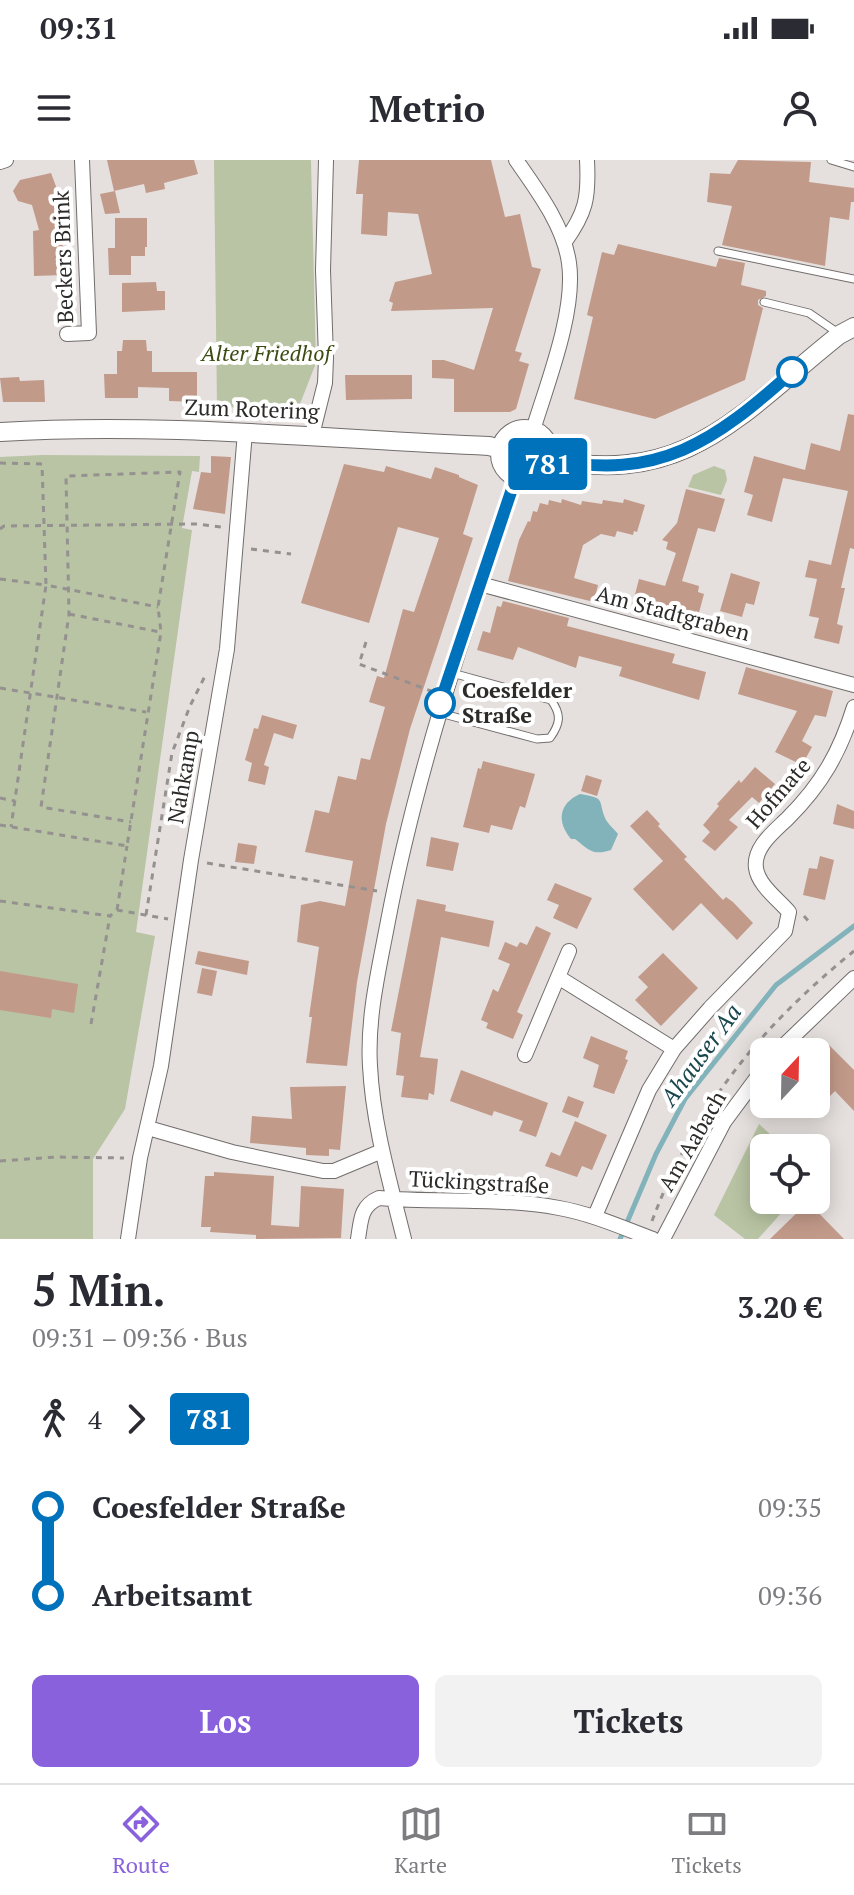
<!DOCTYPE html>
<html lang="de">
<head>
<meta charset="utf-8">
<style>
	:root { --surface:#fff; --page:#f2f2f3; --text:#2b2b33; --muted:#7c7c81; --line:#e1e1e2; --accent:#8961dc }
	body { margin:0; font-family:"PT Serif",serif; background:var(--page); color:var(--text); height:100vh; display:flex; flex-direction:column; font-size:30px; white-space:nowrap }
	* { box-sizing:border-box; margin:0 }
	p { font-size:26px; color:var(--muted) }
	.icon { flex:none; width:44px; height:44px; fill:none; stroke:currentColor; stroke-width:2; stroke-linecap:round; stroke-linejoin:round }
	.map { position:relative; height:1079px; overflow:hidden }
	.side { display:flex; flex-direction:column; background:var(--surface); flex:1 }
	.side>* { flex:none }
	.badge { padding:0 16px; border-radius:6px; font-size:28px; line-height:52px }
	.needle { width:52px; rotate:22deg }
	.controls { position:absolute; left:750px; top:878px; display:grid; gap:16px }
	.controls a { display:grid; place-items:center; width:80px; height:80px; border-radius:12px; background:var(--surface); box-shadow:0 4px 20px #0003; font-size:40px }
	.map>.badge { position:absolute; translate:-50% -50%; box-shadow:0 0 0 4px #fff }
	.legs { display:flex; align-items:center; gap:12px; height:88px; padding:0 32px; font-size:26px }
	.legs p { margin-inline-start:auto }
	.head { display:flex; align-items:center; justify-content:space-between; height:136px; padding:0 32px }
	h1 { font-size:44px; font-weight:700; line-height:60px }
	.action { display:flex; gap:16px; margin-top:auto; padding:16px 32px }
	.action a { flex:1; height:92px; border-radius:12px; background:var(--accent); color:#fff; font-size:32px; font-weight:700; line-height:92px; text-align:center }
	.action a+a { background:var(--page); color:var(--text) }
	ul { padding:0 32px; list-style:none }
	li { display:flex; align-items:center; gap:28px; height:88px; font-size:30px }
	li i { display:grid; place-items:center; width:12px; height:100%; margin:0 10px; background:currentColor }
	li i::after { content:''; width:20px; height:20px; margin:-10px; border:6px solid; border-radius:50%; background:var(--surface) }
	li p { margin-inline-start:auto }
	li:first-child i { background:linear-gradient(#0000 50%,currentColor 0) }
	li:last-child i { background:linear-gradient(currentColor 50%,#0000 0) }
	.status { display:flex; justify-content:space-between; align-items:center; height:56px; padding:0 40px; background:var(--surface); direction:ltr }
	.status svg { height:22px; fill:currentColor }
	header { display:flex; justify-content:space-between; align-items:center; height:104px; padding:0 32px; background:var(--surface); font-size:36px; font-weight:700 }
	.tab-bar { display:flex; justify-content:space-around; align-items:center; height:112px; border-top:2px solid var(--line); background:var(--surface); font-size:22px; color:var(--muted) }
	.tab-bar a { display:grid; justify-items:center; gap:4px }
	.tab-bar .selected { color:var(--accent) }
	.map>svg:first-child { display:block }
	.green { fill:#b8c4a3 }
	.water { fill:#82b3bb }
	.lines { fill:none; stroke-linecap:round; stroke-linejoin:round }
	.stream { stroke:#82b3bb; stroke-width:5 }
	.building { fill:#c29a8a }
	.service-casing { stroke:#716d6b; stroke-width:9 }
	.minor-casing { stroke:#716d6b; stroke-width:16 }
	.tertiary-casing { stroke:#716d6b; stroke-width:20 }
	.path { stroke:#959190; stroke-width:3; stroke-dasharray:6 6; stroke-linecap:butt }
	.service { stroke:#fff; stroke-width:7 }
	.minor { stroke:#fff; stroke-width:14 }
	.tertiary { stroke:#fff; stroke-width:18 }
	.line-1-casing { stroke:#fff; stroke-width:18 }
	.line-1 { stroke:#0072bc; stroke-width:12 }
	.stop-1-dot { fill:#fff; stroke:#0072bc; stroke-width:4 }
	.labels { text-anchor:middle; stroke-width:8; stroke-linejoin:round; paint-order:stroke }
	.street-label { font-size:22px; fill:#2d2b2a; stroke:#fff }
	.park-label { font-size:22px; font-style:italic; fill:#3c4b11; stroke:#fff }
	.stop-label { font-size:22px; font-weight:bold; fill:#2d2b2a; stroke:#fff; text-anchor:start }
	.water-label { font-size:24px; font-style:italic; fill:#1a474e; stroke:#fff }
</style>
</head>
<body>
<div class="status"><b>09:31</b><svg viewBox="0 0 49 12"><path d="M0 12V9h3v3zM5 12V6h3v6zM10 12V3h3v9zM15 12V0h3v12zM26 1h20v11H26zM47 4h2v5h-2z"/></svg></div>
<header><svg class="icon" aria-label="menu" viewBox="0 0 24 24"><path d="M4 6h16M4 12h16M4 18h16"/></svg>Metrio<svg class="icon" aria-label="person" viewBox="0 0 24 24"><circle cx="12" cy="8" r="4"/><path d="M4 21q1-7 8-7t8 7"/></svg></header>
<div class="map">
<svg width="854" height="1079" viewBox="0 0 854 1079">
	<rect width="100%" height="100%" fill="#e5e0de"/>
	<path class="green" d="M214,0H311L316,203L298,249L217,247Z
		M42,295L200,296L199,312L192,311L182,368L192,370L136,772L155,776L125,949L93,999V1079H0V297Z
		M714,306L725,310L727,320L721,335L688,327L693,315Z
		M759,964L785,988H764V1040H793L758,1079H745L714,1055Z"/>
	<path class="water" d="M580,634C606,638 598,640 605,658C607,663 615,670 618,674L611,690C593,696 589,690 575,679H571C557,662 558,644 580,634Z"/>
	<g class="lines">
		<path class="stream" d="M620,1079L656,994L685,939L776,825L854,766"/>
	</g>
	<path class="building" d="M107,0H194L198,14L164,23L165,29L146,33L144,24L114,31Z
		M359,0H491L505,57L520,54L532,107L541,109L515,191L522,193L519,201L529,204L516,249L510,252H454V219L432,218V200H444L474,210L493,148L391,151L393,143L389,141L395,122L432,114L418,54L388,52L387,76L361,74L363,34H356Z
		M738,0L811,2L809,22L854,28V42H851L849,60L830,57L825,106L722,85L732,46L707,42L710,13L730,14Z
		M51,13L60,37L58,41L61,51L64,115L34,116L33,71L39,70L32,45L18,41L13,31L20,20Z
		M115,31L120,53L105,54L100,34Z
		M115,58H147V87H145V96H131V115H109L108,88H115Z
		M618,84L716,107L719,98L745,103L741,125L766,131V136L758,140V145L763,148L745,220L655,259L574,239L593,157L587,155L602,92L614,95Z
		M156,122L157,131H165V150L122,152V123Z
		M123,180H146L147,191H152V212H197V242L169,241V228L138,227V238H105L104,214H117V191H122Z
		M345,215H412V239L346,240Z
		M19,217L20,221L44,220L45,242H3L0,218Z
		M848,254L854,255V389L850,388L841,428H845L837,464L843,466L839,484L814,478L819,458L809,456L817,419L805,417L809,400L831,405L848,331L783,318L772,362L747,355L753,335L744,332L754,296L805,310L811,283L840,291Z
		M211,296L231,297L225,354L193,349L201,312L211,313Z
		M344,304L384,312L386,306L431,319L435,307L459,315V317L478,325L463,374L473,378L410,569L386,664L357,822L347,906L306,903L312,857H309L319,787L297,782L301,745L320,741L345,746L353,701L305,692L315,650L329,653L338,616L356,620L361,598L370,600L385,547L369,542L377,516L384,518L403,449L414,452L439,378L398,367L369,463L301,443Z
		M686,329L725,339L715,372L698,368L682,421L699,426L698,432L704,434L697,460L652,448L651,451L632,446L639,419L665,426L676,393L666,389L668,382L662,380L677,363Z
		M562,339L581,345L582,341L602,344L603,340L623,343L624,339L645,345L637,372L634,371L633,375L617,371L615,377L601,374L583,385L574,418L598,425L594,442L508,421L519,380L528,361L530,362L533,351L537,352L540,343L548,345L549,340L561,343Z
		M731,413L760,422L754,445L746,443L742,457L720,451Z
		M503,441L569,458L567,466L675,494L672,503L706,512L699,540L619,516L622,507L579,496L576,508L518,487L513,500L477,490L483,471L490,473L497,446L501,447Z
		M746,507L833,531L826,557L815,555L802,581L812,587L802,605L775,592L797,551L738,534Z
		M262,555L297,565L293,579L274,573L264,605L269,607L265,625L248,621L252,603L245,600L254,568L258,569Z
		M483,601L535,614L525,648L520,646L512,670L491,665L489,673L463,667L478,608L481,609Z
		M755,607L775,624L759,643L752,637L729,660L738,667L715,691L702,681L710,672L703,665L719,646L717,644L739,620L741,623Z
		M586,615L602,620L597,636L581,631Z
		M837,644L854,651V669L833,664Z
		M647,650L660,664L658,666L687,697L684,699L723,740L726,737L733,742L753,763L737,780L701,743L673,771L633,729L663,701L630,666Z
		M431,677L459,683L453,711L426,706Z
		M238,683L257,686L254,704L235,702Z
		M820,696L834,700L825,740L803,735L809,708L817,709Z
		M555,723L592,738L577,769L553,758L559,745L547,740Z
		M417,739L446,745L445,751L494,761L489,787L441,777L420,897L438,899L434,935L429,933L428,940L401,937L404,916L396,915L401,873L391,871Z
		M536,766L551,773L517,852L523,855L513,879L486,868L488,863L481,860L493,829L498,832L510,804L498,799L505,782L517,787L520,782L527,785Z
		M198,791L249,801L247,815L195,804Z
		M663,793L698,828L661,866L635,840L648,827L638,817Z
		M202,808L217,811L212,836L197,833Z
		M0,811L78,824L74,853L52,849L51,858L0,850Z
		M591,876L628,891L625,899L628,900L614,934L593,927L599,905L583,898Z
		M825,881L854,910V951L835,931L829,937L816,924V890Z
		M461,910L548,943L536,977L519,971L523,961L494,951L492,956L450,941Z
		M346,926L340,990L329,989V996L306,995V988L250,983L252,956L292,959L290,927Z
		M568,936L584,942L578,958L562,952Z
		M575,961L607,975L592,1010L582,1006L577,1017L545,1006L551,992L560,996Z
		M214,1012L274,1016L271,1065L299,1067L301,1026L344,1029L341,1078L256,1079V1075L210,1072L211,1067H201L205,1016H214Z
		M808,1042L844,1079H770Z"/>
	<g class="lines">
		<g class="service-casing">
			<path id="service" d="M831,0L854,7
				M718,91L854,119
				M764,142L809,153L838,173
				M440,553L537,579L550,578C560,564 562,555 551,540L452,513"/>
		</g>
		<g class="minor-casing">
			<path id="minor" d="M516,0C537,30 564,66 569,103C576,151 547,224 533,270
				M0,2L6,0
				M564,83C586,53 589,38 587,0
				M67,174L89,173L82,0
				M312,275L325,223L326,198L323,110L326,0
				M480,424L854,525
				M558,817L569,791
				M777,892L854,818
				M525,895L558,817L674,889
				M148,968L232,992L323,1011H334L382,991
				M595,1056L649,930L674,889L710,848L785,771L789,752C779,740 758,725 756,708C753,687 775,671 788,658C822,624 840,592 854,547
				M128,1079L140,998L161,906L191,700L227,489L245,272
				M358,1079C361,1061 360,1046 379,1038C439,1043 499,1037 559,1048C592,1054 621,1067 653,1079
				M404,1079C390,1022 373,965 370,906C367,857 379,809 388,761C417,609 467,463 516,317
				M663,1079L724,962L764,908"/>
		</g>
		<g class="tertiary-casing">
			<path id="tertiary" d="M500 294a25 25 0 1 1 50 0a25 25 0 1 1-50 0Z
				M0,272C163,262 326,279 489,286L501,289
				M550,299C687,328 743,251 839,175L854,167"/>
		</g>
		<path class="path" d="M0,303L42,304L46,425L158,447
			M0,369L4,366L196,364L221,367
			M251,389L291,394
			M0,419L46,425L11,667
			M69,454L160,472
			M366,482L359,504L431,531
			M0,528L146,552
			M0,638L15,641
			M0,665L127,686L161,472L158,447L180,312L66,316L69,454L41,647L131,662
			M207,703L377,731
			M0,741L110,756L117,750L168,759
			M117,750L127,686
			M146,755L172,593L190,546L205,516
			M804,756L810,763
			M91,864L110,756
			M0,1001L56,997L124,998
			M652,1061C695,947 760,867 854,791"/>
		<use href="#service" class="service"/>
		<use href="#minor" class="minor"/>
		<use href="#tertiary" class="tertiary"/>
	</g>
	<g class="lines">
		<g class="line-1-casing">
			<path id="line-1" d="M440,543L516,317C533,321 544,314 550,299C658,322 715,281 792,212"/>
		</g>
		<use href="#line-1" class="line-1"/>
	</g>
	<g class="stop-1-dot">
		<circle cx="792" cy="212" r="14"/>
		<circle cx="440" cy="543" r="14"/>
	</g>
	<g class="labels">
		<g class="street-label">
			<text transform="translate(63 97) rotate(-92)" y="8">Beckers Brink</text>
			<text transform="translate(252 249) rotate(2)" y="8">Zum Rotering</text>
			<text transform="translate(673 453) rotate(15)" y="8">Am Stadtgraben</text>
			<text transform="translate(183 617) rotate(-80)" y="8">Nahkamp</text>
			<text transform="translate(778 633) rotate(-49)" y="8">Hofmate</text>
			<text transform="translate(692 981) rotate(-60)" y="8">Am Aabach</text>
			<text transform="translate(479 1022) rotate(3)" y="8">Tückingstraße</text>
		</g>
		<g class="park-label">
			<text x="266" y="201">Alter Friedhof</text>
		</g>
		<g class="stop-label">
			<text x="462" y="538">Coesfelder<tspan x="462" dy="25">Straße</tspan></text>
		</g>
		<g class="water-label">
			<text transform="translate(701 895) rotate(-54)" y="8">Ahauser Aa</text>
		</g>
	</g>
</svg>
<div class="controls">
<a><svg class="needle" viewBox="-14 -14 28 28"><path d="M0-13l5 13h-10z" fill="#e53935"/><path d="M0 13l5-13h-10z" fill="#7c7c81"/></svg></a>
<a><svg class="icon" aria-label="locate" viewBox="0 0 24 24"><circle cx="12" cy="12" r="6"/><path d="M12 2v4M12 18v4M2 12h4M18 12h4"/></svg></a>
</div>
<b class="badge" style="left:548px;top:304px;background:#0072bc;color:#fff">781</b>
</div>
<section class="side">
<div class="head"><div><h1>5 Min.</h1><p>09:31 – 09:36 · Bus</p></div><b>3.20 €</b></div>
<div class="legs"><svg class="icon" aria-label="walk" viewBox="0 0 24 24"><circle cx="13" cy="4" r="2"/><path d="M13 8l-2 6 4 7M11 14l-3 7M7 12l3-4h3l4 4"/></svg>4<svg class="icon" aria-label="forward" viewBox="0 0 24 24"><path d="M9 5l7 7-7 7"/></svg><b class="badge" style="background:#0072bc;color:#fff">781</b></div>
<ul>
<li><i style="color:#0072bc"></i><b>Coesfelder Straße</b><p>09:35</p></li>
<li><i style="color:#0072bc"></i><b>Arbeitsamt</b><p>09:36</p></li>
</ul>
<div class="action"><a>Los</a><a>Tickets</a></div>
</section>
<nav class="tab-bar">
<a class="selected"><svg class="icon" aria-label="directions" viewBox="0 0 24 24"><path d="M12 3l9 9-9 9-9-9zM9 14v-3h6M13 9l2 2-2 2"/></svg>Route</a>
<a><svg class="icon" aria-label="map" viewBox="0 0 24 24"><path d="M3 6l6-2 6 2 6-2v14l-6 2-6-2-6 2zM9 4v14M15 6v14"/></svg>Karte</a>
<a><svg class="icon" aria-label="tickets" viewBox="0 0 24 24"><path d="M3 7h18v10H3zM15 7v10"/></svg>Tickets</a>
</nav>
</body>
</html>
